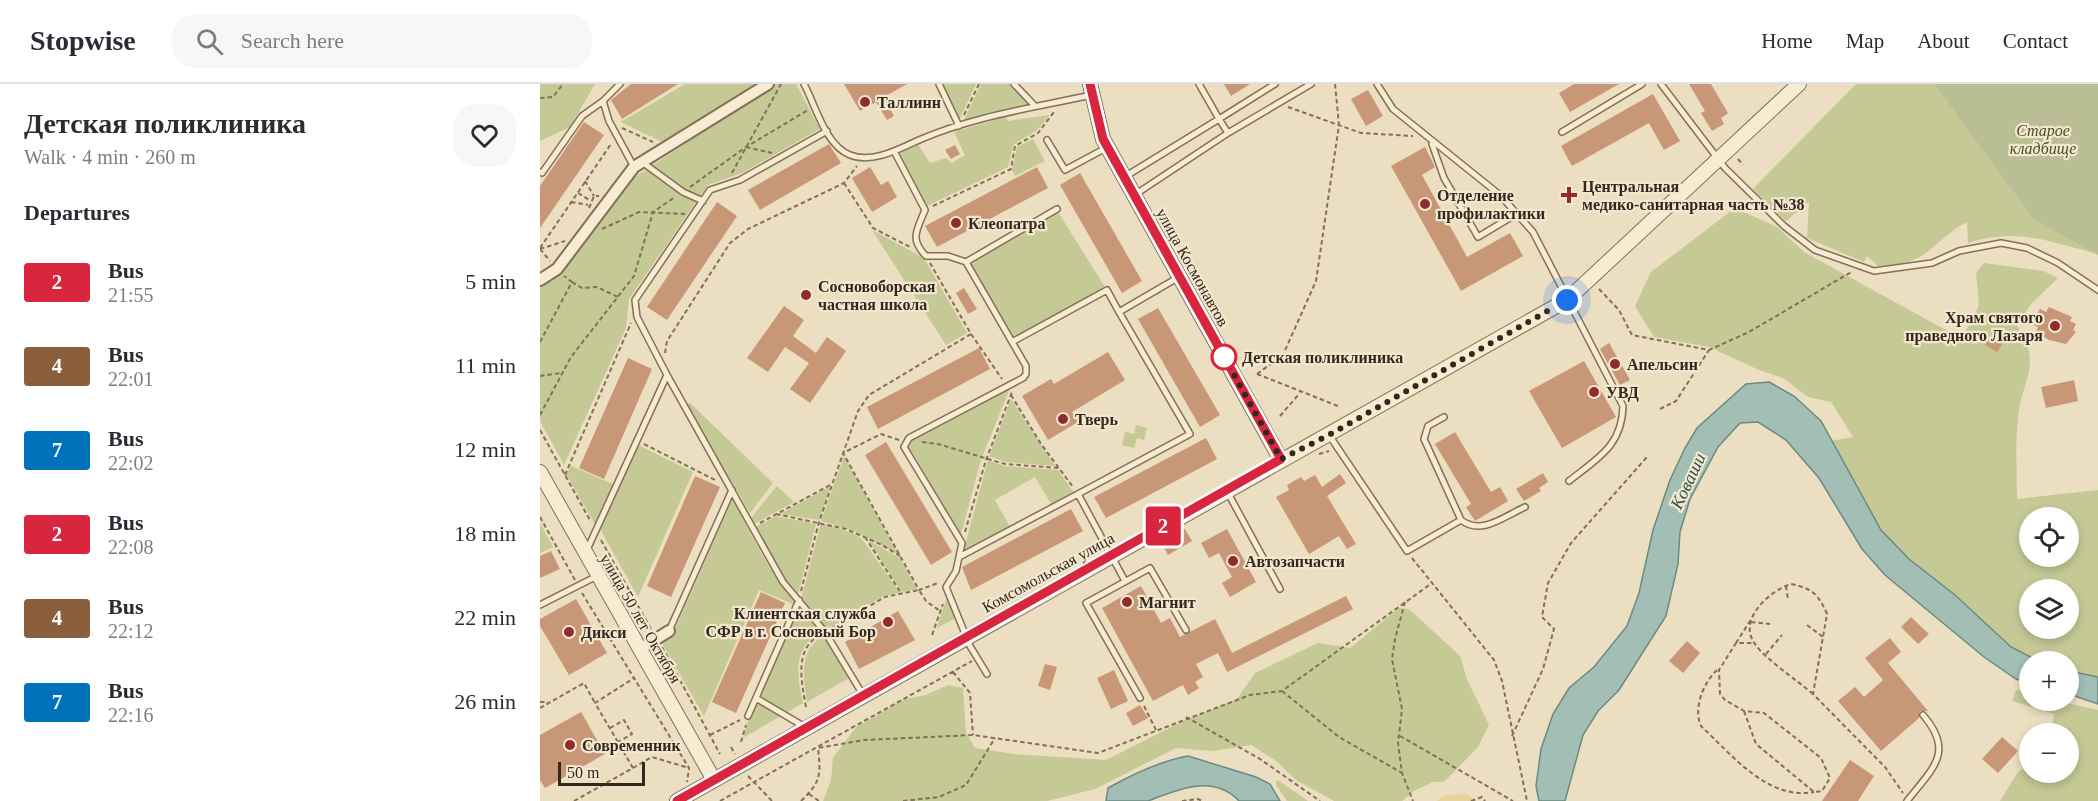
<!DOCTYPE html>
<html lang="en">
<head>
<meta charset="utf-8">
<style>
	:root { --surface:#fff; --page:#f7f7f7; --text:#2b2b33; --muted:#7c7c81; --line:#e1e1e2 }
	body { margin:0; font-family:"Times New Roman",serif; background:var(--page); color:var(--text); height:100vh; display:flex; flex-direction:column; font-size:22px; white-space:nowrap }
	* { box-sizing:border-box; margin:0 }
	p { font-size:20px; color:var(--muted) }
	.icon { flex:none; width:33px; height:33px; fill:none; stroke:currentColor; stroke-width:2; stroke-linecap:round; stroke-linejoin:round }
	.map { position:relative; flex:1; overflow:hidden }
	.details { display:flex; flex-direction:column; background:var(--surface); width:540px }
	.details>* { flex:none }
	.badge { padding:0 12px; border-radius:4px; font-size:21px; line-height:39px }
	.controls { position:absolute; left:1479px; top:423px; display:grid; gap:12px }
	.controls a { display:grid; place-items:center; width:60px; height:60px; border-radius:50%; background:var(--surface); box-shadow:0 3px 9px #0003; font-size:30px }
	.scale { position:absolute; left:18px; bottom:15px; width:87px; box-sizing:border-box; padding-left:6px; border:3px solid #34271d; border-top:0; font-size:16px; line-height:21px; white-space:nowrap; color:#34271d; -webkit-text-stroke:4px #f3e8cf; paint-order:stroke }
	.you { position:absolute; width:30px; height:30px; margin:-15px; border:4px solid #fff; border-radius:50%; background:#1a73e8; box-shadow:0 0 0 9px #1a73e833 }
	.map>.badge { position:absolute; translate:-50% -50%; box-shadow:0 0 0 3px #fff }
	h2 { padding:0 24px; font-size:22px; line-height:54px }
	.round { display:grid; place-items:center; flex:none; width:63px; height:63px; border-radius:24px; background:var(--page) }
	.summary { display:flex; align-items:center; justify-content:space-between; height:102px; padding:0 24px }
	h1 { font-size:28px; font-weight:600; line-height:45px }
	ul { padding:0; list-style:none }
	li { display:flex; align-items:center; gap:18px; height:84px; padding:0 24px }
	li div { flex:1 }
	li b { display:block; font-size:22px }
	li em { font-style:normal }
	li .badge { min-width:66px; font-weight:700; text-align:center }
	header { display:flex; align-items:center; gap:36px; box-sizing:border-box; height:84px; padding:0 30px; background:var(--surface); border-bottom:2px solid var(--line) }
	header strong { font-size:28px }
	nav { display:flex; gap:33px; margin-inline-start:auto; font-size:21px }
	.search { width:420px; height:54px; background:var(--page); display:flex; align-items:center; gap:15px; box-sizing:border-box; padding:0 21px; border-radius:24px; color:var(--muted); font-size:22px }
	main { display:flex; flex:1; min-height:0 }
	.map>svg:first-child { display:block }
	.green { fill:#c4c995; fill-rule:evenodd }
	.sand { fill:#e7d29d }
	.cemetery { fill:#babe94 }
	.water { fill:#a3beb5; stroke:#6a8b82; stroke-width:1.5 }
	.building { fill:#c89777 }
	.lines { fill:none; stroke-linecap:round; stroke-linejoin:round }
	.service-casing { stroke:#846f59; stroke-width:8 }
	.minor-casing { stroke:#846f59; stroke-width:14 }
	.tertiary-casing { stroke:#846f59; stroke-width:16 }
	.path { stroke:#846f59; stroke-width:2; stroke-dasharray:4.5 3; stroke-linecap:butt }
	.service { stroke:#f7ebd2; stroke-width:5 }
	.minor { stroke:#f7ebd2; stroke-width:10 }
	.tertiary { stroke:#f7ebd2; stroke-width:14 }
	.line-casing { stroke:#fff; stroke-width:14 }
	.line { stroke:#d7263d; stroke-width:9 }
	.walk { stroke:#34271d; stroke-width:6; stroke-dasharray:0 10.8 }
	.poi-dot { fill:#902b2e; stroke:#f3e8cf; stroke-width:2 }
	.stop-dot { fill:#fff; stroke:#d7263d; stroke-width:3 }
	.labels { text-anchor:middle; stroke-width:4.5; stroke-linejoin:round; paint-order:stroke }
	.poi-label { font-size:16px; font-weight:bold; fill:#34271d; stroke:#f3e8cf; text-anchor:start }
	.park-label { font-size:16px; font-style:italic; fill:#464f24; stroke:#f3e8cf }
	.street-label { font-size:16px; fill:#34271d; stroke:#f3e8cf }
	.stop-label { font-size:16px; font-weight:bold; fill:#34271d; stroke:#f3e8cf; text-anchor:start }
	.water-label { font-size:18px; font-style:italic; fill:#2c5350; stroke:#f3e8cf }
</style>
</head>
<body>
<header>
<strong>Stopwise</strong>
<div class="search"><svg class="icon" aria-label="search" viewBox="0 0 24 24"><circle cx="10" cy="10" r="6"/><path d="M15 15l6 6"/></svg>Search here</div>
<nav><a>Home</a><a>Map</a><a>About</a><a>Contact</a></nav>
</header>
<main>
<section class="details">
<div class="summary"><div><h1>Детская поликлиника</h1><p>Walk · 4 min · 260 m</p></div><a class="round"><svg class="icon" aria-label="heart" viewBox="0 0 24 24"><path d="M12 20l-8-8c-3-5 5-10 8-4 3-6 11-1 8 4z"/></svg></a></div>
<h2>Departures</h2>
<ul>
<li><span class="badge" style="background:#d7263d;color:#fff">2</span><div><b>Bus</b><p>21:55</p></div><em>5 min</em></li>
<li><span class="badge" style="background:#8b5e3c;color:#fff">4</span><div><b>Bus</b><p>22:01</p></div><em>11 min</em></li>
<li><span class="badge" style="background:#0072bc;color:#fff">7</span><div><b>Bus</b><p>22:02</p></div><em>12 min</em></li>
<li><span class="badge" style="background:#d7263d;color:#fff">2</span><div><b>Bus</b><p>22:08</p></div><em>18 min</em></li>
<li><span class="badge" style="background:#8b5e3c;color:#fff">4</span><div><b>Bus</b><p>22:12</p></div><em>22 min</em></li>
<li><span class="badge" style="background:#0072bc;color:#fff">7</span><div><b>Bus</b><p>22:16</p></div><em>26 min</em></li>
</ul>
</section>
<div class="map">
<svg width="1558" height="717" viewBox="0 0 1558 717">
	<rect width="100%" height="100%" fill="#ecdec0"/>
	<path class="green" d="M0,0H55L30,43L0,57Z
		M145,0H223L126,60L81,38Z
		M236,0H256L280,45L202,89L168,101L89,215L86,244L24,381L0,337V202L21,189L90,96Z
		M401,0H436L419,36Z
		M441,0H471L491,21L423,38Z
		M1316,0H1394L1493,135L1558,170C1511,158 1477,143 1428,159L1427,138C1405,148 1391,172 1367,178C1358,181 1347,181 1338,182L1327,172L1324,178L1267,154L1269,118L1246,137L1213,105Z
		M510,31L496,47L474,60L468,83L387,122L357,69L378,60L390,79L406,74L412,79L425,71L414,48L465,33L468,37Z
		M493,55L505,77L475,92L472,86L477,63Z
		M1195,124L1237,143L1264,168L1422,255L1439,221L1436,189L1444,179L1503,187L1518,194L1491,220L1477,242C1504,283 1481,295 1478,335C1475,361 1477,388 1477,415L1558,406V593L1529,587L1528,578L1498,577L1471,563L1415,511L1369,475L1341,446L1290,357L1313,353L1291,318L1268,313L1243,294L1219,286L1169,263L1114,253L1095,222L1111,188ZM1490,434H1528V472H1490ZM1490,506H1528V544H1490Z
		M518,128L565,203L473,255L429,179Z
		M332,146L384,174L427,249L406,261Z
		M470,304L441,376L421,450L369,363L372,356Z
		M471,315L515,382L465,378L449,372Z
		M150,319L233,399L210,429L146,320Z
		M596,341L607,344L604,356L597,354L594,364L582,361L585,348L594,350Z
		M98,361L153,388L98,513L60,445Z
		M304,372L358,470L314,447L281,437Z
		M448,376L464,382L518,386L534,409L511,420L495,393L455,416L470,443L423,469Z
		M31,382L75,401L57,444L26,390Z
		M237,402L254,418L214,440L210,435Z
		M291,402L279,436L240,430Z
		M192,415L229,483L255,514L253,520L219,506L164,632L120,556L133,550Z
		M236,432L276,440L258,511L246,497L214,444Z
		M0,439L13,463L0,469Z
		M281,439L313,449L322,455L360,509L344,512L285,547L261,515Z
		M328,456L360,474L377,505L362,508Z
		M407,513L416,534L397,544Z
		M260,520L281,547C252,565 257,591 263,619L203,654L209,633Z
		M859,524L869,525L920,572L927,595L949,641L938,663L910,692L903,698H893L874,707L862,717H794L756,696L735,676L711,661L672,667L636,664L555,705L507,717H283L291,696L293,674L316,643L365,615L386,611L408,601L423,604L426,649L435,664L474,670L566,676L641,638L697,615L715,589L778,559L810,564Z
		M284,551L311,593L267,618C263,593 258,566 284,551Z
		M1476,606L1489,609L1490,616L1518,617L1558,626V717H1460L1478,688L1489,681L1490,688H1528V650L1511,649L1514,630L1472,617Z
		M737,696H738L768,717H747L736,701Z"/>
	<path class="sand" d="M926,710L936,717H897L906,711Z"/>
	<path class="cemetery" d="M1394,0H1558V171L1493,135Z"/>
	<path class="water" d="M1229,298L1254,312L1281,337L1341,446L1369,475L1415,511L1471,563L1498,577L1490,578L1489,599L1476,595L1444,573L1345,491L1322,465L1279,394L1246,356L1218,338L1200,339L1178,363L1150,415L1140,448L1138,480L1126,532L1079,606L1058,627L1043,651L1025,717H999L996,702L1001,665L1013,630L1029,604L1054,583L1087,542L1099,509L1113,446L1130,396L1145,364L1157,344L1206,300Z
		M1529,587L1558,593V620L1529,610Z
		M648,672L716,693L730,700L740,717H699C673,689 637,706 608,717C596,717 578,717 566,717L568,704C593,690 620,677 648,672Z"/>
	<path class="building" d="M91,0H138L82,35L71,16Z
		M304,0H367L344,13L354,32L347,36L336,18L320,27Z
		M684,0H710L691,12Z
		M1034,0H1079L1030,28L1019,9Z
		M1149,0H1171L1188,29L1181,34L1184,40L1172,47L1161,29L1165,27Z
		M828,6L843,32L826,42L811,15Z
		M1113,10L1140,57L1124,66L1109,39L1032,82L1021,62Z
		M44,38L64,51L0,144V102Z
		M289,60L301,79L220,126L208,106Z
		M415,61L420,70L411,75L405,66Z
		M885,63L895,83L882,91L927,173L970,149L983,172L921,207L851,82Z
		M330,83L341,101L348,97L357,113L332,128L312,94Z
		M497,83L508,104L397,163L385,142Z
		M540,89L602,197L582,209L520,101Z
		M177,118L197,132L127,236L107,223Z
		M424,204L437,225L428,230L416,209Z
		M244,222L264,236L253,252L276,269L287,253L306,267L270,319L250,305L269,279L245,263L228,288L207,274Z
		M1509,223L1532,233L1530,237L1536,240L1533,246L1536,248L1526,260L1509,256L1496,248L1498,243L1492,240L1500,225L1506,228Z
		M618,224L680,331L660,343L598,235Z
		M1451,252L1463,259L1457,268L1445,261Z
		M1069,259L1090,296L1080,301L1060,265Z
		M439,264L450,285L338,345L327,323Z
		M568,268L585,296L532,328L538,338L508,356L482,312L511,295L514,300Z
		M88,274L112,285L64,395L39,384Z
		M1044,277L1076,333L1022,364L989,307Z
		M1534,296L1538,317L1506,324L1501,303Z
		M915,348L951,408L960,403L968,417L935,437L926,423L931,420L895,360Z
		M666,354L677,375L566,434L554,413Z
		M346,358L412,468L391,481L325,371Z
		M1003,389L1008,398L999,404L1001,407L984,417L976,405Z
		M800,390L806,399L787,412L816,460L807,465L799,452L769,470L736,413L749,406L747,401L761,393L764,397L775,391L782,403Z
		M155,392L180,403L131,513L107,502Z
		M531,425L543,447L431,506L422,483Z
		M645,445L652,457L628,471L621,458Z
		M687,445L716,498L690,513L682,499L692,493L679,469L669,474L661,459Z
		M11,467L20,485L0,494V472Z
		M601,502L621,539L630,534L640,553L675,535L692,569L806,512L813,525L687,588L678,569L656,580L663,593L655,598L659,604L648,611L643,601L613,617L562,524Z
		M221,508L245,519L196,629L172,618Z
		M36,515L67,569L29,591L0,542V535Z
		M358,527L375,556L319,585L305,558Z
		M1371,533L1389,550L1378,560L1361,543Z
		M1350,554L1361,568L1348,579L1388,627H1380L1379,634L1341,667L1298,617L1315,603L1324,613L1343,596L1325,574Z
		M1147,557L1160,569L1143,589L1129,577Z
		M505,580L517,583L510,606L498,602Z
		M574,586L588,617L571,625L557,594Z
		M600,621L608,634L593,642L586,629Z
		M41,628L65,670L5,704L0,696V651Z
		M1462,653L1478,667L1458,689L1442,675Z
		M1310,676L1334,692L1318,717H1282Z"/>
	<g class="lines">
		<g class="service-casing">
			<path id="service" d="M80,0L63,17L69,37L94,83
				M264,0C276,22 285,61 310,71C332,80 359,65 379,56C434,32 493,24 551,11
				M399,0L419,42
				M474,0L495,22
				M837,0L853,25L960,111L993,148L1083,322C1082,362 1058,374 1029,397
				M1121,0L1185,84L1244,142L1275,166L1334,187L1392,179L1419,167L1461,159L1487,164L1518,179L1558,206
				M1022,48L1102,0
				M688,49L679,35L735,0
				M507,56L525,86L566,64
				M892,60L904,94L938,153L978,129
				M354,67L385,126C377,146 369,155 386,172H408L426,178L486,282V290L483,294L369,354L364,363L422,459L416,487L406,503L430,562L447,590
				M102,78L143,108L163,117
				M0,88L2,89L42,32L63,17
				M586,92L679,35L659,0
				M596,110L688,49L771,0
				M426,178L517,125
				M472,258L567,206L579,228L639,193
				M127,291L97,233L95,216L170,106L200,96L287,47
				M904,333L888,342L884,355L921,436C941,452 965,432 985,423
				M789,351L867,467L921,436
				M688,409L740,505
				M538,410L650,350L579,228
				M46,468L127,291L243,498L285,548L323,611
				M421,472L538,410L585,497
				M0,521L57,492
				M129,547L192,406
				M216,614L265,643
				M600,614L546,519L610,484L646,546
				M208,632L259,516
				M1367,717C1393,684 1415,668 1383,631"/>
		</g>
		<g class="minor-casing">
			<path id="minor" d="M0,196L17,185L94,83L228,0
				M100,565L129,547"/>
		</g>
		<g class="tertiary-casing">
			<path id="tertiary" d="M550,0L563,55L741,376
				M0,388L174,696
				M137,717L1027,216L1259,0"/>
		</g>
		<path class="path" d="M0,14L13,13L23,0
			M748,23L821,49L873,52
			M424,31L439,0
			M82,44L113,58
			M206,63L232,69
			M1198,75L1203,81
			M192,89L241,0
			M45,97L54,112
			M304,99L333,144L370,163
			M150,103L206,63L268,26
			M38,109L51,117
			M31,118L48,121
			M393,122L471,85L475,62L498,49L514,28
			M49,124L54,112H59
			M62,145L99,128L145,130
			M0,164L71,60
			M0,165L25,157
			M0,165L10,177
			M32,198L42,204L57,203L78,213
			M1059,205L1079,226L1092,251L1169,266L1209,248L1313,187
			M431,250L462,295
			M0,258L32,198L24,192
			M125,269L127,257L190,159L208,145L304,99L317,82
			M717,290L743,271L776,197L799,41L795,0
			M717,290L798,322
			M0,292L21,289
			M471,311L501,360L533,403
			M1120,325L1136,317L1169,266
			M0,331L31,273L94,192L113,128L135,113
			M740,332L760,309
			M0,346L51,438
			M359,356L341,350L303,369L379,506L398,499
			M382,358L398,360L465,380L519,384
			M104,360L177,397
			M779,370L789,367
			M25,391L91,239
			M236,430L306,445L342,461L360,472
			M0,433L35,496
			M220,439L292,400
			M425,448L446,376L472,308
			M325,453L361,509
			M61,456L111,545
			M533,470L537,477
			M872,474L954,576L962,597L987,717
			M1246,502L1248,516
			M261,507L279,438L318,327L329,311L431,250L390,179
			M42,509L149,684L147,698
			M865,518L855,555L852,575L862,625L858,659L862,689L873,717
			M1211,538L1230,540
			M1267,541L1283,553
			M292,544L345,513L379,506L386,517L400,527
			M392,551L403,520
			M1196,559L1212,534
			M122,563L180,670
			M1226,570L1242,551
			M1177,586C1163,599 1153,625 1161,642C1191,670 1228,717 1274,708
			M413,588L430,609L433,651
			M742,607L799,653L862,689
			M1273,610C1258,597 1225,575 1215,560C1197,536 1229,507 1251,500C1272,504 1279,511 1287,530L1273,610L1345,683L1363,709
			M0,618H8
			M604,622L616,646
			M266,623C262,601 254,567 277,553
			M0,624L44,599L55,619
			M1204,627L1216,660L1274,708L1282,707L1290,694L1281,674L1224,629L1204,627L1185,616L1180,610L1179,586L1196,559H1214
			M646,633L720,675L780,717
			M70,644L84,636L92,650L78,658
			M170,651L200,636
			M860,652L973,717
			M972,652L1003,585L1014,545L1002,533L1008,499L1031,459L1107,373
			M201,658L206,641
			M191,663L195,670
			M93,684L112,673L149,684
			M208,692L232,717
			M269,710L279,717
			M34,717L93,684L55,619L94,594
			M180,717L432,577
			M261,717C281,698 281,691 278,664L324,656L433,651L558,669L710,611L742,607L892,499
			M363,717L399,713L426,701L455,654
			M642,717L658,715L662,717
			M931,717L942,713L945,717"/>
		<use href="#service" class="service"/>
		<use href="#minor" class="minor"/>
		<use href="#tertiary" class="tertiary"/>
	</g>
	<g class="lines">
		<g class="line-casing">
			<path id="line" d="M137,717L741,375L563,55L550,0"/>
		</g>
		<use href="#line" class="line"/>
		<path class="walk" d="M684,273L741,375L789,351L1027,216"/>
	</g>
	<g class="poi-dot">
		<circle cx="325" cy="18" r="6"/>
		<path d="M1026 102h6v6h6v6h-6v6h-6v-6h-6v-6h6z"/>
		<circle cx="885" cy="120" r="6"/>
		<circle cx="416" cy="139" r="6"/>
		<circle cx="266" cy="211" r="6"/>
		<circle cx="1515" cy="242" r="6"/>
		<circle cx="1075" cy="280" r="6"/>
		<circle cx="1054" cy="308" r="6"/>
		<circle cx="523" cy="335" r="6"/>
		<circle cx="693" cy="477" r="6"/>
		<circle cx="587" cy="518" r="6"/>
		<circle cx="348" cy="538" r="6"/>
		<circle cx="29" cy="548" r="6"/>
		<circle cx="30" cy="661" r="6"/>
	</g>
	<circle class="stop-dot" cx="684" cy="273" r="12"/>
	<g class="labels">
		<g class="poi-label">
			<text x="337" y="24">Таллинн</text>
			<text x="1042" y="108">Центральная<tspan x="1042" dy="18">медико-санитарная часть №38</tspan></text>
			<text x="897" y="117">Отделение<tspan x="897" dy="18">профилактики</tspan></text>
			<text x="428" y="145">Клеопатра</text>
			<text x="278" y="208">Сосновоборская<tspan x="278" dy="18">частная школа</tspan></text>
			<text x="1503" y="239" text-anchor="end">Храм святого<tspan x="1503" dy="18">праведного Лазаря</tspan></text>
			<text x="1087" y="286">Апельсин</text>
			<text x="1066" y="314">УВД</text>
			<text x="535" y="341">Тверь</text>
			<text x="705" y="483">Автозапчасти</text>
			<text x="599" y="524">Магнит</text>
			<text x="336" y="535" text-anchor="end">Клиентская служба<tspan x="336" dy="18">СФР в г. Сосновый Бор</tspan></text>
			<text x="41" y="554">Дикси</text>
			<text x="42" y="667">Современник</text>
		</g>
		<g class="park-label">
			<text x="1503" y="52">Старое<tspan x="1503" dy="18">кладбище</tspan></text>
		</g>
		<g class="street-label">
			<text transform="translate(653 183) rotate(61)" y="6">улица Космонавтов</text>
			<text transform="translate(508 488) rotate(-29)" y="6">Комсомольская улица</text>
			<text transform="translate(101 534) rotate(60)" y="6">улица 50 лет Октября</text>
		</g>
		<g class="stop-label">
			<text x="702" y="279">Детская поликлиника</text>
		</g>
		<g class="water-label">
			<text transform="translate(1148 397) rotate(-65)" y="6">Коваши</text>
		</g>
	</g>
</svg>
<div class="controls">
<a><svg class="icon" aria-label="locate" viewBox="0 0 24 24"><circle cx="12" cy="12" r="6"/><path d="M12 2v4M12 18v4M2 12h4M18 12h4"/></svg></a>
<a><svg class="icon" aria-label="layers" viewBox="0 0 24 24"><path d="M12 4l9 5-9 5-9-5zM3 14l9 5 9-5"/></svg></a>
<a>+</a>
<a>−</a>
</div>
<div class="scale">50 m</div>
<div class="you" style="left:1027px;top:216px"></div>
<b class="badge" style="left:623px;top:442px;background:#d7263d;color:#fff">2</b>
</div>
</main>
</body>
</html>
